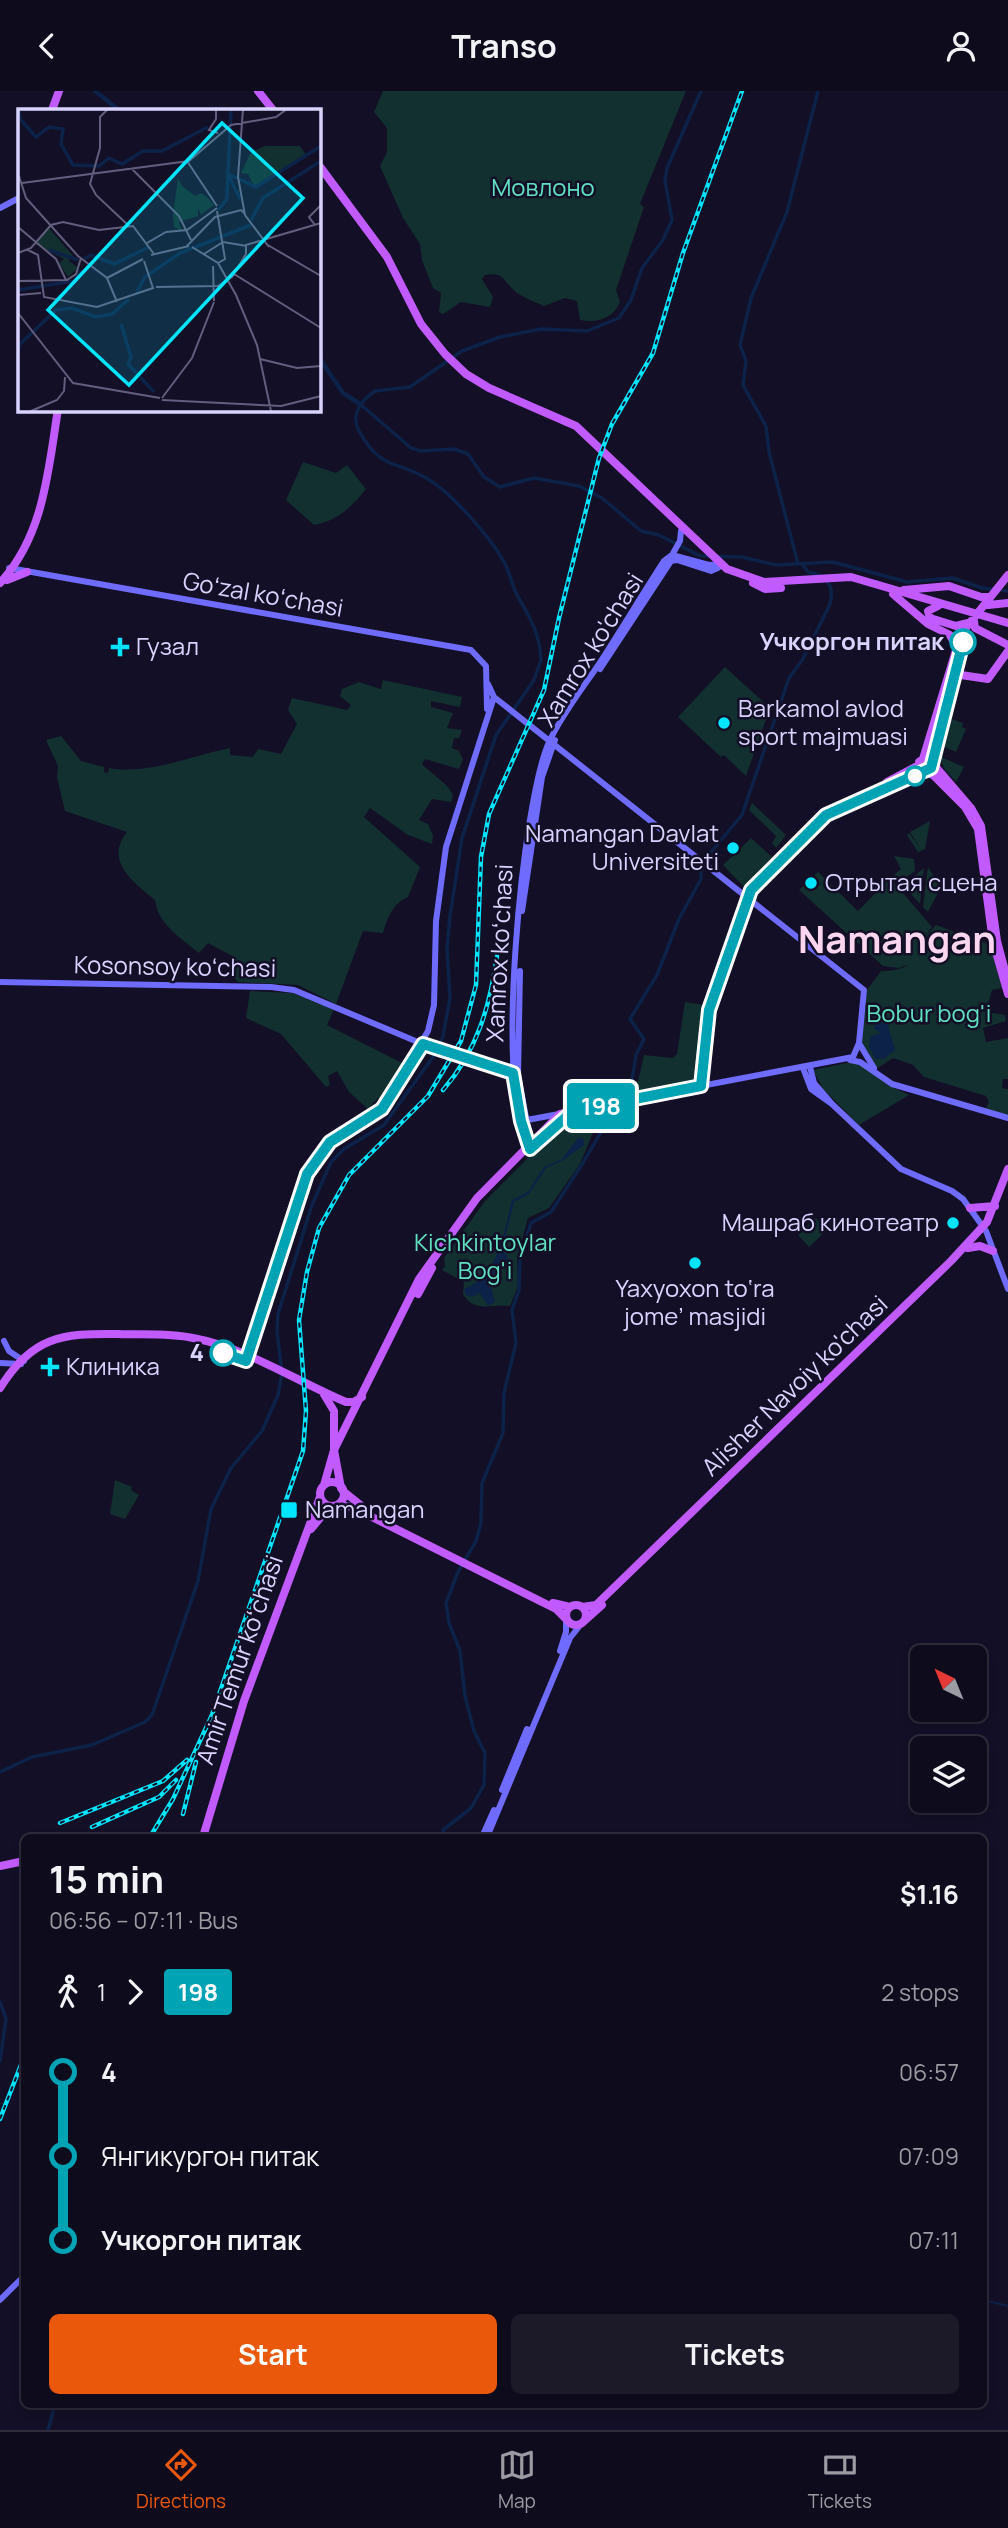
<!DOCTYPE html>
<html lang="en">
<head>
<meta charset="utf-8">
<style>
	:root { --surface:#0e0b1c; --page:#1c1929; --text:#f1f3f6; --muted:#9b9ba3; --line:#2e2b3b; --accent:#ea580c }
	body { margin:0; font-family:Manrope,sans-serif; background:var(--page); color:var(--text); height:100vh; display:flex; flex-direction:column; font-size:26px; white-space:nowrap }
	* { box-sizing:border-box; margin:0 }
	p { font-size:23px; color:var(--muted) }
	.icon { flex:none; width:38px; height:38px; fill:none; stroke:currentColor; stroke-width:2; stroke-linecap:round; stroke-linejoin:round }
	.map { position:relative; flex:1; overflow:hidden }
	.panel { position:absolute; left:21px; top:1743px; width:966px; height:574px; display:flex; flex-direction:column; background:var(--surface); border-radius:10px; box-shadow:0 4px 10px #0003,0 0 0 2px var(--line) }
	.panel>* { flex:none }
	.badge { padding:0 14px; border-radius:5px; font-size:24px; line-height:46px }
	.needle { width:46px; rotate:317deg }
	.tools { position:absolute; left:910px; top:1554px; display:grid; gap:14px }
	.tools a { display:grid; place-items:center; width:77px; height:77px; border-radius:10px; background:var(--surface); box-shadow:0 4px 10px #0003,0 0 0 2px var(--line); font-size:35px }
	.map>.badge { position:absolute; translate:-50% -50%; box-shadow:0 0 0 4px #fff }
	.legs { display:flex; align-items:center; gap:10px; height:77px; padding:0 28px; font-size:23px }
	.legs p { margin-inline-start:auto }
	.summary { display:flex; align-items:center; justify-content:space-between; height:119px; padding:0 28px }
	h1 { font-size:38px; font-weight:700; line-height:52px }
	.cta { display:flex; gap:14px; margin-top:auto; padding:14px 28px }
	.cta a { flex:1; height:80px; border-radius:10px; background:var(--accent); color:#fff; font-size:28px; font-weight:700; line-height:80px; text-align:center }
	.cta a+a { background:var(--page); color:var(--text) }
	ul { padding:0 28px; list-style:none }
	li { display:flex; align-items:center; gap:24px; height:84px; font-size:26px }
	li i { display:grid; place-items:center; width:10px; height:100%; margin:0 9px; background:currentColor }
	li i::after { content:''; width:18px; height:18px; margin:-9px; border:5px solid; border-radius:50%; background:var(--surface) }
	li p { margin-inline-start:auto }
	li:first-child i { background:linear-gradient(#0000 50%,currentColor 0) }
	li:last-child i { background:linear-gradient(currentColor 50%,#0000 0) }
	header { display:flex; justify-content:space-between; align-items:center; height:91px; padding:0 28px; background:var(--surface); font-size:32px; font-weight:700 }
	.tab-bar { display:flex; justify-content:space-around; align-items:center; height:98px; border-top:2px solid var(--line); background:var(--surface); font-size:19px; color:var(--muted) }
	.tab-bar a { display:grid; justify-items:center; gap:4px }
	.tab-bar .selected { color:var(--accent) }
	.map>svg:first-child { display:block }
	.green { fill:#12302f }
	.water { fill:#0c2248 }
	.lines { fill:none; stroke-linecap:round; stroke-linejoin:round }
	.stream { stroke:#0c2248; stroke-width:2 }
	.canal { stroke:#0c2248; stroke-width:3.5 }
	.river { stroke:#0c2248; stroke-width:4.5 }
	.secondary { stroke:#6f6bff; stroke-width:6 }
	.primary { stroke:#c25bff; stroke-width:8 }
	.rail-casing { stroke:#00e5ff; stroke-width:4.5 }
	.rail { stroke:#130f26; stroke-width:2; stroke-dasharray:5; stroke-linecap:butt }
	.line-1-casing { stroke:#fff; stroke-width:16 }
	.line-1 { stroke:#00a3b4; stroke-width:10 }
	.stop-1-dot { fill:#fff; stroke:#00a3b4; stroke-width:3.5 }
	.poi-dot { fill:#00e5ff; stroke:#130f26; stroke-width:2.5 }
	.labels { text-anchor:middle; stroke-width:5; stroke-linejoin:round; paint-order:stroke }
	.park-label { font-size:24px; fill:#5fe0c0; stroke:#130f26 }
	.street-label { font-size:24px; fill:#d9d4ff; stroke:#130f26 }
	.stop-label { font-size:24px; font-weight:bold; fill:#d9d4ff; stroke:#130f26; text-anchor:end }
	.poi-label { font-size:24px; fill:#d9d4ff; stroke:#130f26; text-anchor:start }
	.town-label { font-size:38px; font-weight:bold; fill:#ffd6f0; stroke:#130f26 }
	.inset-river { fill:none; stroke:#0c2248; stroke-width:3.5 }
	.inset-road { fill:none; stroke:#625e7d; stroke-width:2 }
	.view { fill:#00e5ff; fill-opacity:0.15; stroke:#00e5ff; stroke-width:3.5 }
	.inset-edge { fill:none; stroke:#d9d4ff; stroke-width:3.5 }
</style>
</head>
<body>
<header><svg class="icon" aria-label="back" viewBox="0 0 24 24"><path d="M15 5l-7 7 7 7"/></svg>Transo<svg class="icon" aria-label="person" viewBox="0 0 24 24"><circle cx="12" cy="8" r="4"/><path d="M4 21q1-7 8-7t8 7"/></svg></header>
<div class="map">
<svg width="1008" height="2339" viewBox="0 0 1008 2339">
	<rect width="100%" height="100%" fill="#130f26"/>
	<path class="green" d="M383,0H686L640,113L644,116L616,199L620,211C613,228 597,232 580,229L577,210L565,207L544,215C535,211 525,207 517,202C504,192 505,180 485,184L482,188L493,206L490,216L461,211L443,223L439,221L441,202L433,197L422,169L420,153L403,127L380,75L387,61V37L374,21Z
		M303,371L336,382L347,374L366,398C352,416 337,430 314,434L286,409Z
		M725,576L770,617L746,685L724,664L721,666L678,626Z
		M383,589L462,606L460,616L431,610V616L453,622L447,637L462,639L459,647H454L452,657L459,660L463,668L459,678L425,668L422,673C430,682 449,693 453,704L451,711L432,708L419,729L428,733L433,745L432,753L408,744L370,717L364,726L420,776L408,806C392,813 388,826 383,842L363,840L336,913L298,894L238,891L233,885L236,873L232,871L234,866L208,852L199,862C181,847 158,834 155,809C133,791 104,770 127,741L65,720L57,686L58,675L46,649L61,645L81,670L104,676V681L108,682L109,677C148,684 191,665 230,657V664L253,666L258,658L281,663L297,633L288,619L292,607L347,619L351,614L340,605L342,598L359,591L381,598Z
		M952,628L963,632L962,636L966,638L956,661L942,655Z
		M939,665L964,676L956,691L945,679Z
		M752,712L786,744L776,757L772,752L776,745L749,719Z
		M930,730L925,758L918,761L907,744L909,742L920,757L910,741Z
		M751,747L772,766L744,796L723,774Z
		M894,765L914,768L915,780L900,791L894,784L901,778Z
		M928,776L941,796L928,821L923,816Z
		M924,777L920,813L903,794Z
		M818,781L858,820L890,787L932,836L924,847L936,834L990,854L1002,897L992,899L986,921L1005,924L1006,930L983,937L986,951L1008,947V988H1003L1002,997L1008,998V1024L986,1018L989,1011L986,1005L924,986L913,974L893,967L876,978L862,955V936L867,899L881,880C891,880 901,879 909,873L899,877L883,875L799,799Z
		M250,900L292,902L334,918L327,934L404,973L382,1011L378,1007L368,1018L349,1001L337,980L328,985L330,994L326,996L281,943L246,927Z
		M685,911L704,914L695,990L629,1003L638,990L644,964L673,967L677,963Z
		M856,970L888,994L909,1004L859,1034L823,998L813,979Z
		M602,1020L580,1073L549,1117L528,1127L517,1167L518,1195L510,1215C492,1212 475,1223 463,1203L464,1191L442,1179L445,1175L444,1167L485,1110L562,1033L576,1025Z
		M816,1127L827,1139L809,1156L798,1144Z
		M115,1389L132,1396L131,1399L139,1404L125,1428L110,1423Z"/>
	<path class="water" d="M885,924L895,959L884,968H875L869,956L870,946L880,942L873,936Z
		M578,1047L584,1048V1054L562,1070L546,1077L529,1103L514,1111L503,1155L508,1169L490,1191L495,1211L488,1215L480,1202L472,1206L466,1204L464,1198C499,1185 504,1140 512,1109L528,1101L544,1076L562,1068Z"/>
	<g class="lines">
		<path class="stream" d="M984,2209L1008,2215"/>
		<path class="canal" d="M360,313L411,357L421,360L454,358L468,363L484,386L500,396L534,387L579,395L602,407L641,440L659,444L700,465L742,466L776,474L833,471L907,491L953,487L982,497L1008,500
			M798,473L769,361L766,335L743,294L746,270L740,254L751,207L787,121L818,0
			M0,1681L32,1666L92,1654L145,1631L152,1624L198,1490L211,1418L231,1377L262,1340L278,1304L282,1282L277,1241L278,1223L312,1114L331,1071L344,1058L384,1034L438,959L443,945L450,907L447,858L450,825L462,747L496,644L534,589L541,569L540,558C537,538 527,521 517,504C511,492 510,480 503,469C489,445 454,405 431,390C399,368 383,383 359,340C350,323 362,309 375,300L410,296L462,260L500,246L541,238L587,240L619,227L631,209L642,177L663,149L672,129L665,90L667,77L701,0
			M445,1746L443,1739L471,1717L484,1694L485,1662L474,1640L465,1605L460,1560L449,1532L446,1512L458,1481L476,1450L481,1432L482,1392L503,1342L504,1302L516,1252L512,1219L519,1199L520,1167L531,1132L551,1121L581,1075L632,989L636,964L644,948L630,928L657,884L679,828L701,788V773L742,724L789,587L803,568L830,513C835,494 826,484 808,481L802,473
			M0,1911L6,1928L0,1970
			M48,2339L55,2314"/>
		<path class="river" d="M95,0L119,19
			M318,265L343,302L360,313"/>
		<path class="secondary" d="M0,117L19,107
			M672,464L680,450L681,440
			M9,477L471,559L486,575L487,618
			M600,578L671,470L677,469L711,480L718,477
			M488,593L494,606L864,899L859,952L853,966L701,995
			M522,820L542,686L555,649
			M520,880L518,984L531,1053
			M0,891L271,896L294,899L444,962L514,982
			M860,954L874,977
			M850,969L860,971L892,993L1008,1027
			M803,977L811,998L832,1013L814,992L810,976
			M832,1013L901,1078L952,1100L963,1108L986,1140L1008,1198
			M527,1029L559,1023
			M530,1057C493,1010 522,705 550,649C563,622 582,598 599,573C621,539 642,504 664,470L672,464L709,474L721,473
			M4,1250L9,1260L24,1270
			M246,1270L307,1083L330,1051L382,1018L428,940L434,914L436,830L446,756L494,606
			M0,1272L21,1273
			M560,1560L566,1541V1528
			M502,1699L527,1638
			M482,1746L494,1719
			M487,1746L570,1547L582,1532
			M0,2209L24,2185"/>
		<path class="primary" d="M258,0L273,19
			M52,19L59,0
			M318,73L387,166L421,233L445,263L466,283L489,297L576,335L727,478L764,491L851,486L1008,532
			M7,489L27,481
			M0,492C44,444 48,381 58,318
			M753,492L765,498L781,497
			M904,499L949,495L981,506H990
			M893,503L928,533L950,544L956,555
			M988,514L1008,512
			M938,515L928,520L930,527L956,535L968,532
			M974,530L975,537L1008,554
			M954,583L988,588L1008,560
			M923,668L961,543L1008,484
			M887,691L919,674
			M1008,891L997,850L981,735L971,717L929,668H923L919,671L920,678L933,684L965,716L978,738L993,851L1008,903
			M701,995L710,919L751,799L826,724L926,680
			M970,1117L995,1115
			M968,1157L980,1155L993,1160
			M418,1203L432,1177
			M0,1297C32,1246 61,1242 118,1243C143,1244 169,1242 193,1247C247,1257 296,1290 346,1311H354L362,1306
			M322,1300L334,1320V1359L341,1397
			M320 1403a12 12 0 1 1 24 0a12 12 0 1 1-24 0Z
			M324,1394L334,1359L419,1188L477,1107L560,1023L701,995
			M343,1400L363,1416
			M337,1414L352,1416L556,1518L566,1528
			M311,1438L330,1415
			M553,1512L570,1516
			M566 1524a10 10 0 1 1 20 0a10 10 0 1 1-20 0Z
			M582,1516L596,1514L951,1170L987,1131L1008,1078
			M582,1532L602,1514
			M203,1746L244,1610L320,1406
			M0,1775L24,1770"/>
		<g class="rail-casing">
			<path id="rail" d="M443,999C477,960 490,915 497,865
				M183,1723L196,1671
				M60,1732L163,1690L187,1669
				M92,1736L159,1706L176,1689
				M150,1746L173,1708L212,1624L303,1360L306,1320L299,1229L307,1181L319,1137L349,1084L428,1005L461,950L476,894L481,766L489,723L544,599L559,527L599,367L612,333L653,262L683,162L742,0
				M0,2028L24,1966"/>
		</g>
		<use href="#rail" class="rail"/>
	</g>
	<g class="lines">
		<g class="line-1-casing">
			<path id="line-1" d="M223,1262L246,1270L307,1083L330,1051L382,1018L423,953L513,982L521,1030L530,1058L573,1020L701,995L709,919L751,799L826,724L931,677L963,551"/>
		</g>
		<use href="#line-1" class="line-1"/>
	</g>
	<g class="stop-1-dot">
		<circle cx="963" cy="551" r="12"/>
		<circle cx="915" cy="685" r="9"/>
		<circle cx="223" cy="1262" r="12"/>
	</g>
	<g class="poi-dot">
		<path d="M116.5 545.5h7v7h7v7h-7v7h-7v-7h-7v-7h7z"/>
		<circle cx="724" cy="632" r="7"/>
		<circle cx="733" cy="757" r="7"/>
		<circle cx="811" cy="792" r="7"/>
		<circle cx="953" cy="1132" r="7"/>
		<circle cx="695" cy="1172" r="7"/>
		<path d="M46.5 1265.5h7v7h7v7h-7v7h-7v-7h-7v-7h7z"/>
		<rect x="280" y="1410" width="18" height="18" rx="3.5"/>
	</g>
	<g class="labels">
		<g class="park-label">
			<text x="543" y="105">Мовлоно</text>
			<text x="929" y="931">Bobur bog'i</text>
			<text x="485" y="1160">Kichkintoylar<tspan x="485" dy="28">Bog'i</tspan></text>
		</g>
		<g class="street-label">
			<text transform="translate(263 504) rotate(10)" y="8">Goʻzal koʻchasi</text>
			<text transform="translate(591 559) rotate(-58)" y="8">Xamrox ko'chasi</text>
			<text transform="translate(500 862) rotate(-87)" y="8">Xamrox koʻchasi</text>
			<text transform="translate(175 876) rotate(1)" y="8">Kosonsoy koʻchasi</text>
			<text transform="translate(795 1295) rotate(-44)" y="8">Alisher Navoiy ko'chasi</text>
			<text transform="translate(240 1569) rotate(-71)" y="8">Amir Temur koʻchasi</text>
		</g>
		<g class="stop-label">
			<text x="944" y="559">Учкоргон питак</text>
			<text x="204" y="1270">4</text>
		</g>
		<g class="poi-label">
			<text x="136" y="564">Гузал</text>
			<text x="738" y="626">Barkamol avlod<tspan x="738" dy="28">sport majmuasi</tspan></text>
			<text x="719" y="751" text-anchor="end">Namangan Davlat<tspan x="719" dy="28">Universiteti</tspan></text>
			<text x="825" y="800">Отрытая сцена</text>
			<text x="939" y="1140" text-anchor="end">Машраб кинотеатр</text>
			<text x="695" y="1206" text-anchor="middle">Yaxyoxon to‘ra<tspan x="695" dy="28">jome’ masjidi</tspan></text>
			<text x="66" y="1284">Клиника</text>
			<text x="305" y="1427">Namangan</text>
		</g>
		<g class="town-label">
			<text x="897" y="862">Namangan</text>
		</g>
	</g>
	<g transform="translate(18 18)">
		<rect width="303" height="303" fill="#130f26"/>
		<path d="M247,37H282L288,46L236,77L230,65L223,64L233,43ZM160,69L164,77L177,87L183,84L189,88L196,96L183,106L180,99V107L161,113L164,122L156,118L155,106ZM31,119L57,149L50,151L60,159L50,168L41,154L46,150L17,135Z" fill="#12302f"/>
		<path class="inset-river" d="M1,0L2,10L18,28L31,18L45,20L43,35L55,56L81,57L91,49L104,55L125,42H144L190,18M210,65L222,90M210,65L238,78L303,37M210,65L213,0M200,101L209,90L210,65M233,111L245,89L303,52M31,141L60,151M66,150L73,146L96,155L131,138M0,181L56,172L62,161M119,183L127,168L162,144L233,116M103,215L113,248L110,255L136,283M0,247L1,236L38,201L54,199L78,208L94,205L111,190"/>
		<path class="inset-road" d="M90,0L82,8V39L72,75L78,86L111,117M198,0V10L191,21L200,24M225,0L220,68L227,106L251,138M169,52L199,97M113,59L161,107L173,131M1,67L8,89L60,147L89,169L99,193M4,74L171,52L213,16L258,8L269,0M199,102L207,150L200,154M297,116L291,108L303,96M0,118L38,150L48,171M129,134L148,123L169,121L199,99M248,135L303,167M168,138L197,108L223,101L227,105M174,138L200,154L218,186L239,236L253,302M10,141L20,146L26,188L79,198L135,179L126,152M0,144L13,139L33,116L45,113L81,121L115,117L136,145M186,145L205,133L229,137M133,146L171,137M195,157L196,192M216,165L303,219M89,169L125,150M0,172L49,171L58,165L63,149M138,178L200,177L214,168L228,145V136L303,114M0,186L23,184M0,204L55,274L142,289M242,250L279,259L303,257M144,289L174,249L196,193M144,291L263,297L303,287M13,302L39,291L46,282L47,268"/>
		<path class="view" d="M204,14L285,89L111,276L30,201Z"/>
		<rect width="303" height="303" class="inset-edge"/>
	</g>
</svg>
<div class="tools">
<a><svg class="needle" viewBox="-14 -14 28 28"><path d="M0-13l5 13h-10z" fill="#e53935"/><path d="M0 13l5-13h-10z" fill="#9b9ba3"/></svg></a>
<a><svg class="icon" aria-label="layers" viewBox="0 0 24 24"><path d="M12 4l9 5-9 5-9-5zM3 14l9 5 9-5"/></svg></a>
</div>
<b class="badge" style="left:601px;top:1015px;background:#00a3b4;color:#fff">198</b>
<section class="panel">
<div class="summary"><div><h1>15 min</h1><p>06:56 – 07:11 · Bus</p></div><b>$1.16</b></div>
<div class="legs"><svg class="icon" aria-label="walk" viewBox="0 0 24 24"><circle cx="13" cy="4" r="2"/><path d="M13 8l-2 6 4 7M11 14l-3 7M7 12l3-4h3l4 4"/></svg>1<svg class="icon" aria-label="forward" viewBox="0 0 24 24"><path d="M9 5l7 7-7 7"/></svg><b class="badge" style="background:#00a3b4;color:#fff">198</b><p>2 stops</p></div>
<ul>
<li><i style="color:#00a3b4"></i><b>4</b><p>06:57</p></li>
<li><i style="color:#00a3b4"></i><span>Янгикургон питак</span><p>07:09</p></li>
<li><i style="color:#00a3b4"></i><b>Учкоргон питак</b><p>07:11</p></li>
</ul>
<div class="cta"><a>Start</a><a>Tickets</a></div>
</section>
</div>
<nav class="tab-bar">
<a class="selected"><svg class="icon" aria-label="directions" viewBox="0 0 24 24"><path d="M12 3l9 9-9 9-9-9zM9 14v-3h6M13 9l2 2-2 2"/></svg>Directions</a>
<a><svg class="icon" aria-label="map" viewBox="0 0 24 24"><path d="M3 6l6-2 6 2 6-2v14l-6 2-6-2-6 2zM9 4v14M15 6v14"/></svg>Map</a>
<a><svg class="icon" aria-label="tickets" viewBox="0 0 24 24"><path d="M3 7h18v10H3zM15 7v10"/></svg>Tickets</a>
</nav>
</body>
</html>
